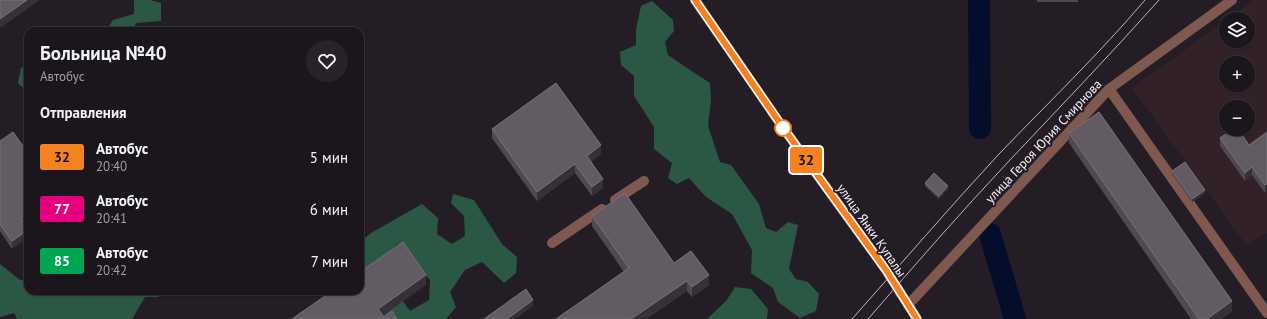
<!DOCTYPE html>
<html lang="ru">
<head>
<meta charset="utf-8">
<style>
	:root { --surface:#1b161c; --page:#282329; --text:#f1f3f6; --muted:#a09fa3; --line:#39353b }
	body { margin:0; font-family:"PT Sans",sans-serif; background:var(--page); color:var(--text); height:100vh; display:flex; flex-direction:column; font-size:15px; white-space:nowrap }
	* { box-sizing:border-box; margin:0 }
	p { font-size:13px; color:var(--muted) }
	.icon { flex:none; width:22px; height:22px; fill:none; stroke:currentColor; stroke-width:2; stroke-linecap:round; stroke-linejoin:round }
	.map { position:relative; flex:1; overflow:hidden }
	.sheet { position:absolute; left:24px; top:27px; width:340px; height:268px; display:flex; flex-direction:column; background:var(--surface); border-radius:12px; box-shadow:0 1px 3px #0004,0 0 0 1px var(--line) }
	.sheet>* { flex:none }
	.badge { padding:0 8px; border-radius:3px; font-size:14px; line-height:26px }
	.fabs { position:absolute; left:1219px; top:12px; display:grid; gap:8px }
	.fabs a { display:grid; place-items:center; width:36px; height:36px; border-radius:50%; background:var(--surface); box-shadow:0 1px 3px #0004,0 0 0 1px var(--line); font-size:20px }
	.map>.badge { position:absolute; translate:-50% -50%; box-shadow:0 0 0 2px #fff }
	h2 { padding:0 16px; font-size:15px; line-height:36px }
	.round { display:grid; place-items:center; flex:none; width:42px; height:42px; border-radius:21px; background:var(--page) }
	.summary { display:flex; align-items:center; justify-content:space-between; height:68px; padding:0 16px }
	h1 { font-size:19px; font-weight:600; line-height:30px }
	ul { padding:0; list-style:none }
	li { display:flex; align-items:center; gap:12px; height:52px; padding:0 16px }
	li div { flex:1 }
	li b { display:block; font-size:15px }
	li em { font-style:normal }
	li .badge { min-width:44px; font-weight:700; text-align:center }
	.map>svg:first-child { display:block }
	.education { fill:#332128; fill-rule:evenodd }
	.forest { fill:#2b5845 }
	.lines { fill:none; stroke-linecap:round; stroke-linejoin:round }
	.canal { stroke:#040e2a; stroke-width:22 }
	.service { stroke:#7f5850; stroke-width:10 }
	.tertiary { stroke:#7f5850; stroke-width:10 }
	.tram { stroke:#bcb6bd; stroke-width:1 }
	.wall { fill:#504951 }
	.shaded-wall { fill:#373039 }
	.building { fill:#625b63; stroke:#79727a }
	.line-casing { stroke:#fff; stroke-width:9 }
	.line { stroke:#f58220; stroke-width:6 }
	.stop-dot { fill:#fff; stroke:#f58220; stroke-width:2 }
	.labels { text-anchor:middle; stroke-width:4; stroke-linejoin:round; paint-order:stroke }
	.street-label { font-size:13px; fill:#f6f1f7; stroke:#241d26 }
</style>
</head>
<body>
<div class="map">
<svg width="1267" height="319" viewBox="0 0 1267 319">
	<rect width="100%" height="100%" fill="#241d26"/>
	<path class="education" d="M1254,0H1267V234L1266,233L1247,246L1132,88L1226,20V41H1248V19H1228ZM1226,63H1248V85H1226ZM1226,107H1248V129H1226Z"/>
	<path class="forest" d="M134,0H150L161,3V21L136,23L132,31H106L113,20L134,14Z
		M652,1L673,20L674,31L665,42L668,55L687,68L710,83L711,100L708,126L720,162L731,165L759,204L766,228L776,232L788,222L798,225L789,269L796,279L808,282L819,294L816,311L800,318L778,302L773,288L751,273L752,250L732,214L706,197L689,178L677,184L668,178L672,163L654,149V127L634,96V76L621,65L620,52L636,45V29L641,6Z
		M28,64V104L24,89L18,83L21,68Z
		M453,194L474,200L502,244L517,257L516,273L504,283L482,262L465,270L450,292L456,307L446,319H377L395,290L410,311L429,300L430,280L398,244L377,263L360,272V242L371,233L422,204L438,218L437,234L452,244L465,236L464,216L451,203Z
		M0,264L20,280H28V291H168L158,297H145L132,319H17L14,313L0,317Z
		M735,287L751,289L768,309L767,319H707L726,301Z"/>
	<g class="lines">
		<path class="canal" d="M979,0L980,128
			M990,234L1015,319"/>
		<path class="service" d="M1109,89L1267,313
			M615,200L644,181
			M552,243L602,209
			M908,305L1109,89L1232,0"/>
		<path class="tertiary" d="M695,0L784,129L886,270L917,319"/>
		<path class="tram" d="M852,319C901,264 949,208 999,154C1048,103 1099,54 1145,0
			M868,319C914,266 960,213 1009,161C1059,108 1110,55 1159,0"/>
	</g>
	<path class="wall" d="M1037,0H1078V2H1037Z
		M492,129L601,154L591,162L603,188L592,196L575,173L537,201L492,138Z
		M1267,132L1265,193L1252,175L1245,181L1220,146V138L1249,145Z
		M1069,133L1232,311L1221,319H1191L1069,143Z
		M0,141L28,153V221L25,224L12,249L0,231Z
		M1172,171L1205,193L1192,202L1172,174Z
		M925,183L948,189L939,199L925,186Z
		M592,216L674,263L709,285L692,297L687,291L646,319H556L624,272L592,226Z"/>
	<path class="shaded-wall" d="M27,0H40L0,28V19Z
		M601,145V154L587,165V156Z
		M575,164V173L537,201V192Z
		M1252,167V175L1245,181V173Z
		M603,179V188L592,196V187Z
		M1267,184V192L1265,193V185Z
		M948,186V189L939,199V196Z
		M1205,190V193L1192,202V199Z
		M28,214V221L21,226V218Z
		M28,230V238L12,249V241Z
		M426,275V285L378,319V309Z
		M709,275V285L692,297V287Z
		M687,281V291L646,319H631Z
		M533,300V306L515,319H507Z
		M1232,301V311L1221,319H1207Z"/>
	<path class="building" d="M0,0H27L0,19Z
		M556,83L601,145L587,156L603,179L592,187L575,164L537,192L492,129Z
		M1099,112L1232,301L1207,319H1199L1069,133Z
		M1233,129H1238L1249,145L1267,132V184L1265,185L1252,167L1245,173L1220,138Z
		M13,132L28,153V214L21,218L28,228V230L12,241L0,224V141Z
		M1185,162L1205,190L1192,199L1172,171Z
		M934,173L948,186L939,196L925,183Z
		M625,193L674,263L691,251L709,275L692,287L687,281L631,319H556L629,268L592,216Z
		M403,242L426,275L378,309L384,317L392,311L397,319H292L332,291H360V272Z
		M526,289L533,300L507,319H484Z"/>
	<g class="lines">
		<g class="line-casing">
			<path id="line" d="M695,0L784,129L886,270L917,319"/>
		</g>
		<use href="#line" class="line"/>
	</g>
	<circle class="stop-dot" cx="783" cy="128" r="8"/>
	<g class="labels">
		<g class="street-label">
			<text transform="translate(1043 141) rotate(-47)" y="5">улица Героя Юрия Смирнова</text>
			<text transform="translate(872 230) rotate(55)" y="5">улица Янки Купалы</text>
		</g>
	</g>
</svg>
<div class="fabs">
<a><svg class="icon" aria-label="layers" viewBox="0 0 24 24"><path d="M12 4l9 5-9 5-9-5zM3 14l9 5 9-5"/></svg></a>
<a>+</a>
<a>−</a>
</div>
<b class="badge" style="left:806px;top:160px;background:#f58220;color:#111">32</b>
<section class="sheet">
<div class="summary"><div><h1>Больница №40</h1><p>Автобус</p></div><a class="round"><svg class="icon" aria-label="heart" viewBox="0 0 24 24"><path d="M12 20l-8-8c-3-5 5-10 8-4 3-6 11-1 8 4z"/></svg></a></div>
<h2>Отправления</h2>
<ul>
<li><span class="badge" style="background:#f58220;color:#111">32</span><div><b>Автобус</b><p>20:40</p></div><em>5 мин</em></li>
<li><span class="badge" style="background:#e6007e;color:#fff">77</span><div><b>Автобус</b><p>20:41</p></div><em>6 мин</em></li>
<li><span class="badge" style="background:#00a651;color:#fff">85</span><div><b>Автобус</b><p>20:42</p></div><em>7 мин</em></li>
</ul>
</section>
</div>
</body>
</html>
